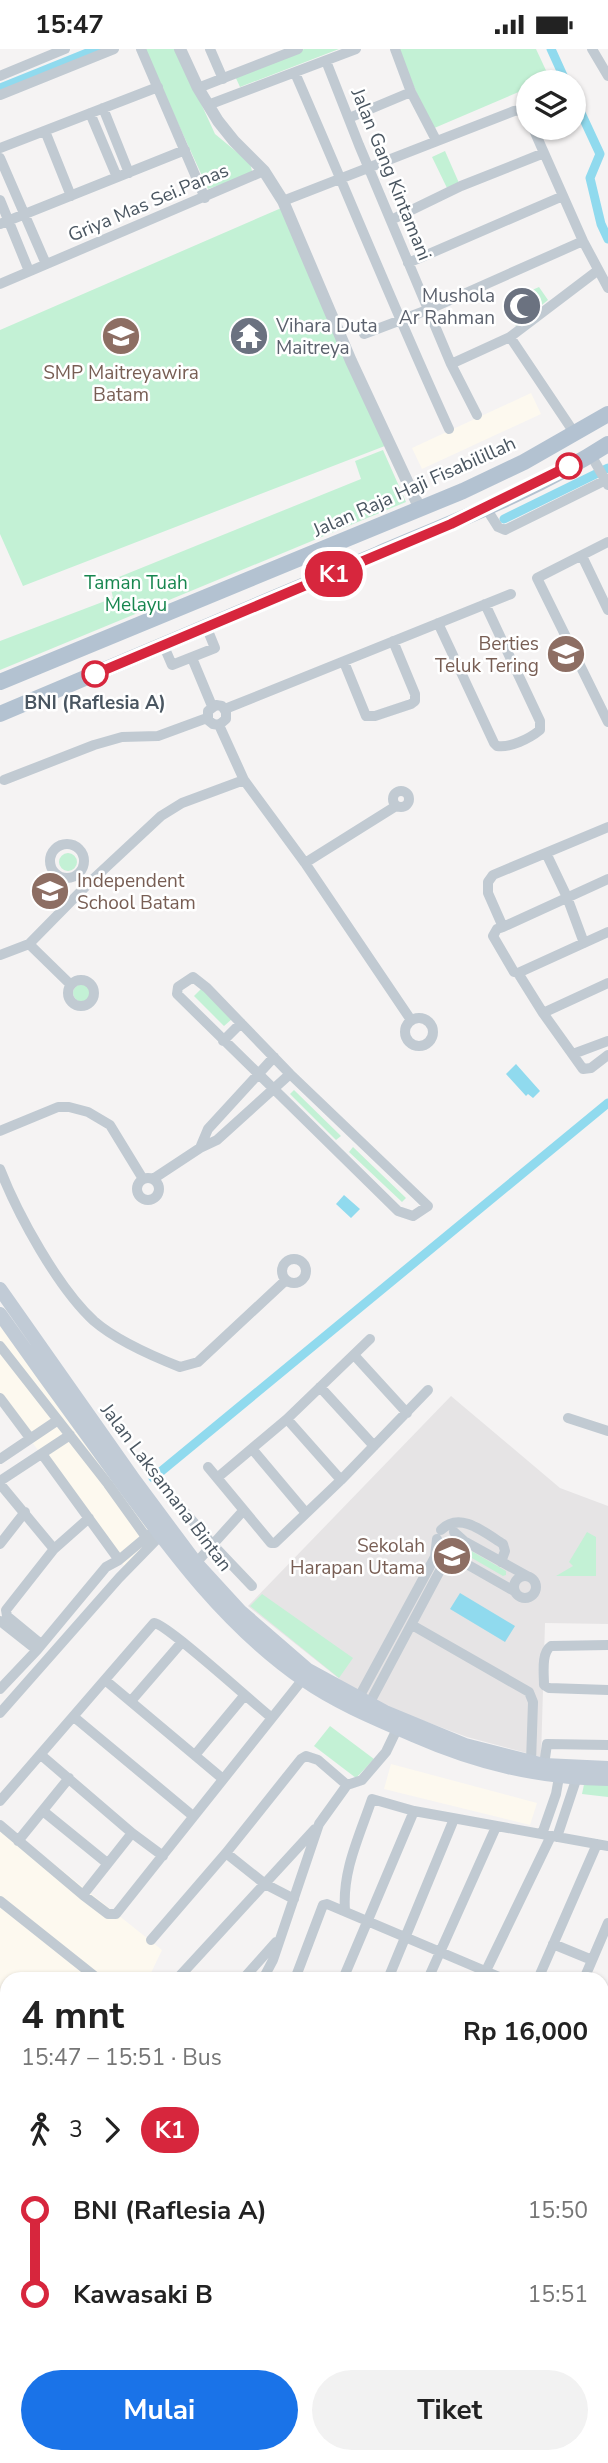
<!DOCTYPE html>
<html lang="id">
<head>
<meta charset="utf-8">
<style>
	:root { --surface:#fff; --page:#f2f2f2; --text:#222; --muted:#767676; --accent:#1a73e8 }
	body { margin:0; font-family:"Nunito Sans",sans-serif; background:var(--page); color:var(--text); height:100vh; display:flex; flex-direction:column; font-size:26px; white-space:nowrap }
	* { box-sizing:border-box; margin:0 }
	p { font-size:23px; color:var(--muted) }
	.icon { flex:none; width:38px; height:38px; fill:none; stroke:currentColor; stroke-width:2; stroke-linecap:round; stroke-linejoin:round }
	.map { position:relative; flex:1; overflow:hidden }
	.side { position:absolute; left:0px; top:1923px; width:609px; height:492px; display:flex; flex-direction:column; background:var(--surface); border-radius:21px 21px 0 0; box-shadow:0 2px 5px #0004 }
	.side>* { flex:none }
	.badge { padding:0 14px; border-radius:23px; font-size:24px; line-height:46px }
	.buttons { position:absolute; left:516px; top:21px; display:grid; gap:14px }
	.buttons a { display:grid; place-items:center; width:70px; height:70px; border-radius:50%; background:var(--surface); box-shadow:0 2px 5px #0004; font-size:35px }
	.map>.badge { position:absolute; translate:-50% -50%; box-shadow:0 0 0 4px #fff }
	.legs { display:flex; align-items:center; gap:10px; height:77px; padding:0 21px; font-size:23px }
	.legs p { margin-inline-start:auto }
	.summary { display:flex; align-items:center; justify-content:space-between; height:119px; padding:0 21px }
	h1 { font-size:38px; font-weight:700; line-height:52px }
	.button { display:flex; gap:14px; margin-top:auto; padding:14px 21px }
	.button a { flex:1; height:80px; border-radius:42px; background:var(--accent); color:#fff; font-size:28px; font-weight:700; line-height:80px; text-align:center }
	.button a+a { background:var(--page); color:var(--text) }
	ul { padding:0 21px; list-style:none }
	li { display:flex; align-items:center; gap:24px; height:84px; font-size:26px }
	li i { display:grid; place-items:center; width:10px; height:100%; margin:0 9px; background:currentColor }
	li i::after { content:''; width:18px; height:18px; margin:-9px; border:5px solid; border-radius:50%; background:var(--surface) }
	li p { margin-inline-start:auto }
	li:first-child i { background:linear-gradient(#0000 50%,currentColor 0) }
	li:last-child i { background:linear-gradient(currentColor 50%,#0000 0) }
	.status { display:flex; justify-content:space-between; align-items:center; height:49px; padding:0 35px; background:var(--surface); direction:ltr }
	.status svg { height:19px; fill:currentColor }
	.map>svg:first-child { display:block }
	.commercial { fill:#fdf9ef }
	.education { fill:#e6e4e5 }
	.green { fill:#c3f1d5 }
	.water { fill:#90daee }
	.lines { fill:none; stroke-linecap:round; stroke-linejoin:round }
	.canal { stroke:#90daee; stroke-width:9 }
	.minor { stroke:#c1cad2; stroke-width:10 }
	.tertiary { stroke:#c1cad2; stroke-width:12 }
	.secondary { stroke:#c1cbd6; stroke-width:14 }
	.primary { stroke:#b3c2d1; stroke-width:16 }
	.line-1-casing { stroke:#fff; stroke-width:16 }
	.line-1 { stroke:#d7263d; stroke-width:10 }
	.stop-1-dot { fill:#fff; stroke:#d7263d; stroke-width:3.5 }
	.labels { text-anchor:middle; stroke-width:5; stroke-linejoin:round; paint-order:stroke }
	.street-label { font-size:19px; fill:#4a5661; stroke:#fff }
	.worship-label { font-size:19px; fill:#5b616d; stroke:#fff; text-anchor:end }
	.education-label { font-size:19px; fill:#785e54; stroke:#fff; text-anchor:end }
	.park-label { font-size:19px; fill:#17864f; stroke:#fff }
	.stop-label { font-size:19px; font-weight:bold; fill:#4a5661; stroke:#fff }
</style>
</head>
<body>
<div class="status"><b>15:47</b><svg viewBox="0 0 49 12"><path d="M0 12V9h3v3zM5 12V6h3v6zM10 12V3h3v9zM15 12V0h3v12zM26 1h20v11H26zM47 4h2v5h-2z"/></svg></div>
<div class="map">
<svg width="608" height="2414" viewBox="0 0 608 2414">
	<rect width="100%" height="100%" fill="#f5f3f3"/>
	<path class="commercial" d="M531,344L541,365L422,420L412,399Z
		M0,1260L164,1486L125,1518L0,1350Z
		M391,1715L537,1754L530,1776L384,1740Z
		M0,1772L162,1901L148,1930H7V1954L0,1950Z
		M602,2258L608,2260V2414H519V2408H602Z"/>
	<path class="education" d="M451,1347L560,1439L608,1457V1575L545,1574L541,1708L467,1688L392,1660L342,1632L248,1557Z"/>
	<path class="green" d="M144,0H176L215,85L250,114L252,122L249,126L208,140Z
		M304,0H339L240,38L235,27Z
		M398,0H536L550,30L543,33H528V39L432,80Z
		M445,102L459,134L447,139L432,108Z
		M286,157L390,395L23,537L0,485V281Z
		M539,238L548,251L516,277L503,254Z
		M383,401L406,453L0,621V592L113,549L111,540L114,530L361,430L355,412Z
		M59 813a9 9 0 1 1 18 0a9 9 0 1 1-18 0Z
		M73 944a9 9 0 1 1 18 0a9 9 0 1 1-18 0Z
		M202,939L232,970L224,977L194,947Z
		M294,1041L341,1087L336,1091L290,1045Z
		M353,1098L406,1149L402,1153L349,1103Z
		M587,1483L596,1488V1527H556L573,1517L569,1513Z
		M461,1496L506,1522V1526L503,1527L458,1501Z
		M262,1545L353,1609L339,1629L250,1557Z
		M330,1677L374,1710L356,1729L314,1697Z
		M586,1726H608V1748L582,1745Z
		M0,2143L7,2148V2408H508V2414H0Z"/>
	<path class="water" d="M516,1015L540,1042L533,1049L528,1045L526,1047L506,1025Z
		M344,1146L360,1160L351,1169L336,1155Z
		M460,1544L515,1577L505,1593L450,1560Z"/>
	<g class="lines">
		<path class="canal" d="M551,0L566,33
			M0,39L97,0
			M574,49L600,105L590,129L601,175L608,190
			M504,470L608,419
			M153,1429L608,1054"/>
		<path class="minor" d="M141,0L205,149
			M210,0L223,30
			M395,0L411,43L436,91
			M592,0L608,27
			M326,12L359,96L451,315L477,366
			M295,24C347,143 395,262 449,380
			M0,27L65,0
			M198,39L298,0
			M0,46L114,0
			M208,56L356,0
			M103,59L129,124
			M90,64L117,128
			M349,69L411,43
			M533,79L583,192L608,239
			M45,82L71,147
			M0,99L158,38
			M0,109L46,215
			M0,151L29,222
			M283,152L514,62L523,61L528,70
			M391,171L461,137L544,104
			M0,175L185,101
			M408,214L563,147
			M0,235L264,122
			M364,285L430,260L583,192
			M510,288L575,385
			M451,315L510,288L597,222
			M591,406L608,436
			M486,459L498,478L505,481L608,430
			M608,493L537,529L608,673
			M582,507L608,561
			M438,574L494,694L497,697C510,699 529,690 540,681V672L485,555
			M163,595L172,616L215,599L206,577
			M192,609L212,657
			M344,613L366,667H375L411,655L415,652V645L393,592
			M225,660L511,545
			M219,676L226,670V663L222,657L216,656L208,662V671L213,675L219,676L244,731L305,814L411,971
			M4,731L94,696L122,688L158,687L207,669
			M393 750a8 8 0 1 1 16 0a8 8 0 1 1-16 0Z
			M50 812a17 17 0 1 1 34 0a17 17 0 1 1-34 0Z
			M546,804L567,848L584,894
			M305,814L396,757
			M608,830L503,878L497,880L493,887L514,923L518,924L543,964L583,1020L591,1019L608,1006
			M503,878L488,844V833L493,826L608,778
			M29,895L71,936
			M0,906L29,895L88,835L161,767L182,754L244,731
			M518,924L608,883
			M193,928L207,939L290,1025L428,1157L413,1167L398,1162L177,945L178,938Z
			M68 944a13 13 0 1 1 26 0a13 13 0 1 1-26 0Z
			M543,964L608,934
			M405 983a14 14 0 1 1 28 0a14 14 0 1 1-28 0Z
			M223,992L241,974
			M573,1005L608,992
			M0,1082L58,1058H69L88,1063L110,1076L143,1130
			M200,1099L208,1080L274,1008
			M0,1120C18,1166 58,1239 94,1272C117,1292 152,1307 180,1318L198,1313L286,1231
			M137 1140a11 11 0 1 1 22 0a11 11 0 1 1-22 0Z
			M153,1130L200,1099L217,1091L290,1025
			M282 1222a12 12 0 1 1 24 0a12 12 0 1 1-24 0Z
			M0,1297L108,1435L146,1488
			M354,1306L407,1364
			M320,1338L374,1397
			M0,1349L30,1389
			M568,1369L608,1382
			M287,1370L341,1431
			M253,1401L306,1464
			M42,1405L119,1511
			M0,1410L58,1371
			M208,1418L271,1494H275L341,1431L428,1341
			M217,1429L287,1370L370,1290
			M0,1432L70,1386
			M0,1435L54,1500
			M173,1449L212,1495L252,1537
			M441,1481C460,1462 484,1483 503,1495L505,1502L501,1513
			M454,1483L464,1492L529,1528
			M0,1495L25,1463
			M449,1505L514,1542
			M196,1514L243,1462
			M514 1538a11 11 0 1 1 22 0a11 11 0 1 1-22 0Z
			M0,1572L37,1601
			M412,1576L529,1643L533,1653L531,1713
			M41,1595L7,1567L6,1561L54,1500L89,1469
			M608,1596L551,1597C541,1604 544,1624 544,1636L549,1639L608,1641
			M105,1631L223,1730
			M0,1640L37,1601L106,1518L119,1511L150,1485
			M358,1650L435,1508L437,1490
			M131,1652L182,1593
			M369,1655L453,1497
			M0,1664L119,1529L160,1487
			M74,1668L193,1767
			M41,1706L132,1784L163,1807
			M195,1706L244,1647
			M544,1716L547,1695L608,1696
			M0,1752L154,1574C167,1575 254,1655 272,1669
			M43,1762L107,1814
			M0,1776L83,1846L108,1865H116L303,1630
			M542,1785L556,1745L559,1728
			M557,1788L577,1728
			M18,1792L69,1729
			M226,1804L265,1835L294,1850
			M83,1846L132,1784
			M0,1852L98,1930
			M345,1862C342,1822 359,1788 372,1750L414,1762L608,1797
			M151,1891L226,1804L301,1710L306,1707L318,1711L347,1736
			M553,1895L592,1911
			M177,1930L315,1780
			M243,1930L276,1893
			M263,1930L273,1911L319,1775L347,1736L362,1731L386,1703L397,1680
			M295,1930L323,1856L327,1855L504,1930
			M343,1930L414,1762
			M388,1930L454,1770
			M428,1930L496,1778
			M482,1930L551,1787
			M538,1930L597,1795
			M584,1930L608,1874
			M602,1971L608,1973
			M0,1977L7,1981
			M602,1997L608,1983
			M0,2004L7,1992
			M0,2092L7,2082
			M602,2100L608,2086
			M602,2123L608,2126
			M602,2203L608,2189
			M602,2244L608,2246
			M602,2258L608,2260
			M602,2296L608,2298
			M602,2340L608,2342
			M602,2383L608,2386
			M540,2408L553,2414
			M520,2414V2408"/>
		<path class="tertiary" d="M180,0L198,39L218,72L234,92L264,122L283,152L351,312L420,460"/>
		<path class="secondary" d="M0,1240L135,1432L196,1514L240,1562L308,1621L385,1663L465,1696L544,1716L608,1719
			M0,1265C39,1320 78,1374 118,1429C172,1503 227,1578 304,1631C337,1654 376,1670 413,1686C477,1714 538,1729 608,1730"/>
		<path class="primary" d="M0,633L463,442L524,413L608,365
			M0,665C126,612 252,558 378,505C455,472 537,441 608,395"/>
	</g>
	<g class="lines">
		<g class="line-1-casing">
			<path id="line-1" d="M95,625L451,475L569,417"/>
		</g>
		<use href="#line-1" class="line-1"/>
	</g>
	<defs>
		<g id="mosque-disc" transform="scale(2.0125)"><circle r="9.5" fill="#6b7280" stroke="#fff"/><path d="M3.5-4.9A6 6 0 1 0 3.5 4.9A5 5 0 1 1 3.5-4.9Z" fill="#fff"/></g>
		<g id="school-disc" transform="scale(2.0125)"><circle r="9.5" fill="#8d6e63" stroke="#fff"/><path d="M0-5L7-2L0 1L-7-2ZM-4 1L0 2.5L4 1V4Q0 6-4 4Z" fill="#fff"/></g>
		<g id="temple-disc" transform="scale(2.0125)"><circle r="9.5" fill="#6b7280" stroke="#fff"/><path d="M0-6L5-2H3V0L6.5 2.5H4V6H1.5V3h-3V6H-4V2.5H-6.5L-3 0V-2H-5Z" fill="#fff"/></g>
	</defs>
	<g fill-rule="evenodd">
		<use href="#mosque-disc" x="522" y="257"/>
		<use href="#school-disc" x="121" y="287"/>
		<use href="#temple-disc" x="249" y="287"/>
		<use href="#school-disc" x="566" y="605"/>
		<use href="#school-disc" x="50" y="842"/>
		<use href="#school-disc" x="452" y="1507"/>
	</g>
	<g class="stop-1-dot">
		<circle cx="569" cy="417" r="12"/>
		<circle cx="95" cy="625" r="12"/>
	</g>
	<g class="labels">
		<g class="street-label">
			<text transform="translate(392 125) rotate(68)" y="7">Jalan Gang Kintamani</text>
			<text transform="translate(148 153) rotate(-23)" y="7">Griya Mas Sei.Panas</text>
			<text transform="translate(414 437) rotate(-24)" y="7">Jalan Raja Haji Fisabilillah</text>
			<text transform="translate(167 1438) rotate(53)" y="7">Jalan Laksamana Bintan</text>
		</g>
		<g class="worship-label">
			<text x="495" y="253">Mushola<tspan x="495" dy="22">Ar Rahman</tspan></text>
			<text x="276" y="283" text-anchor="start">Vihara Duta<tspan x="276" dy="22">Maitreya</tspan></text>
		</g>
		<g class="education-label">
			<text x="121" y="330" text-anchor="middle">SMP Maitreyawira<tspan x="121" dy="22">Batam</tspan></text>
			<text x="539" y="601">Berties<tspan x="539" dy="22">Teluk Tering</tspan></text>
			<text x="77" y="838" text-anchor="start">Independent<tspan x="77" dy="22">School Batam</tspan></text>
			<text x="425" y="1503">Sekolah<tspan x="425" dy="22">Harapan Utama</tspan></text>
		</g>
		<g class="park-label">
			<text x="136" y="540">Taman Tuah<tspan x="136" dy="22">Melayu</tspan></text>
		</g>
		<g class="stop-label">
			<text x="95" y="660">BNI (Raflesia A)</text>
		</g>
	</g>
</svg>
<div class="buttons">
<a><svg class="icon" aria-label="layers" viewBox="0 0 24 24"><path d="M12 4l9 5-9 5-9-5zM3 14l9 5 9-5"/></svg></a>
</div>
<b class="badge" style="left:334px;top:525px;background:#d7263d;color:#fff">K1</b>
<section class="side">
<div class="summary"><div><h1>4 mnt</h1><p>15:47 – 15:51 · Bus</p></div><b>Rp 16,000</b></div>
<div class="legs"><svg class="icon" aria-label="walk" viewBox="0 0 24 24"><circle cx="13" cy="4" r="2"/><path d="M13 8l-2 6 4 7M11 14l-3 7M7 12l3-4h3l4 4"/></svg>3<svg class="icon" aria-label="forward" viewBox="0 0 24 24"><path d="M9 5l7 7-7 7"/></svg><b class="badge" style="background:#d7263d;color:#fff">K1</b></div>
<ul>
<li><i style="color:#d7263d"></i><b>BNI (Raflesia A)</b><p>15:50</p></li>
<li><i style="color:#d7263d"></i><b>Kawasaki B</b><p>15:51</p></li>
</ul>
<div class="button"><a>Mulai</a><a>Tiket</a></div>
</section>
</div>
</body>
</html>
